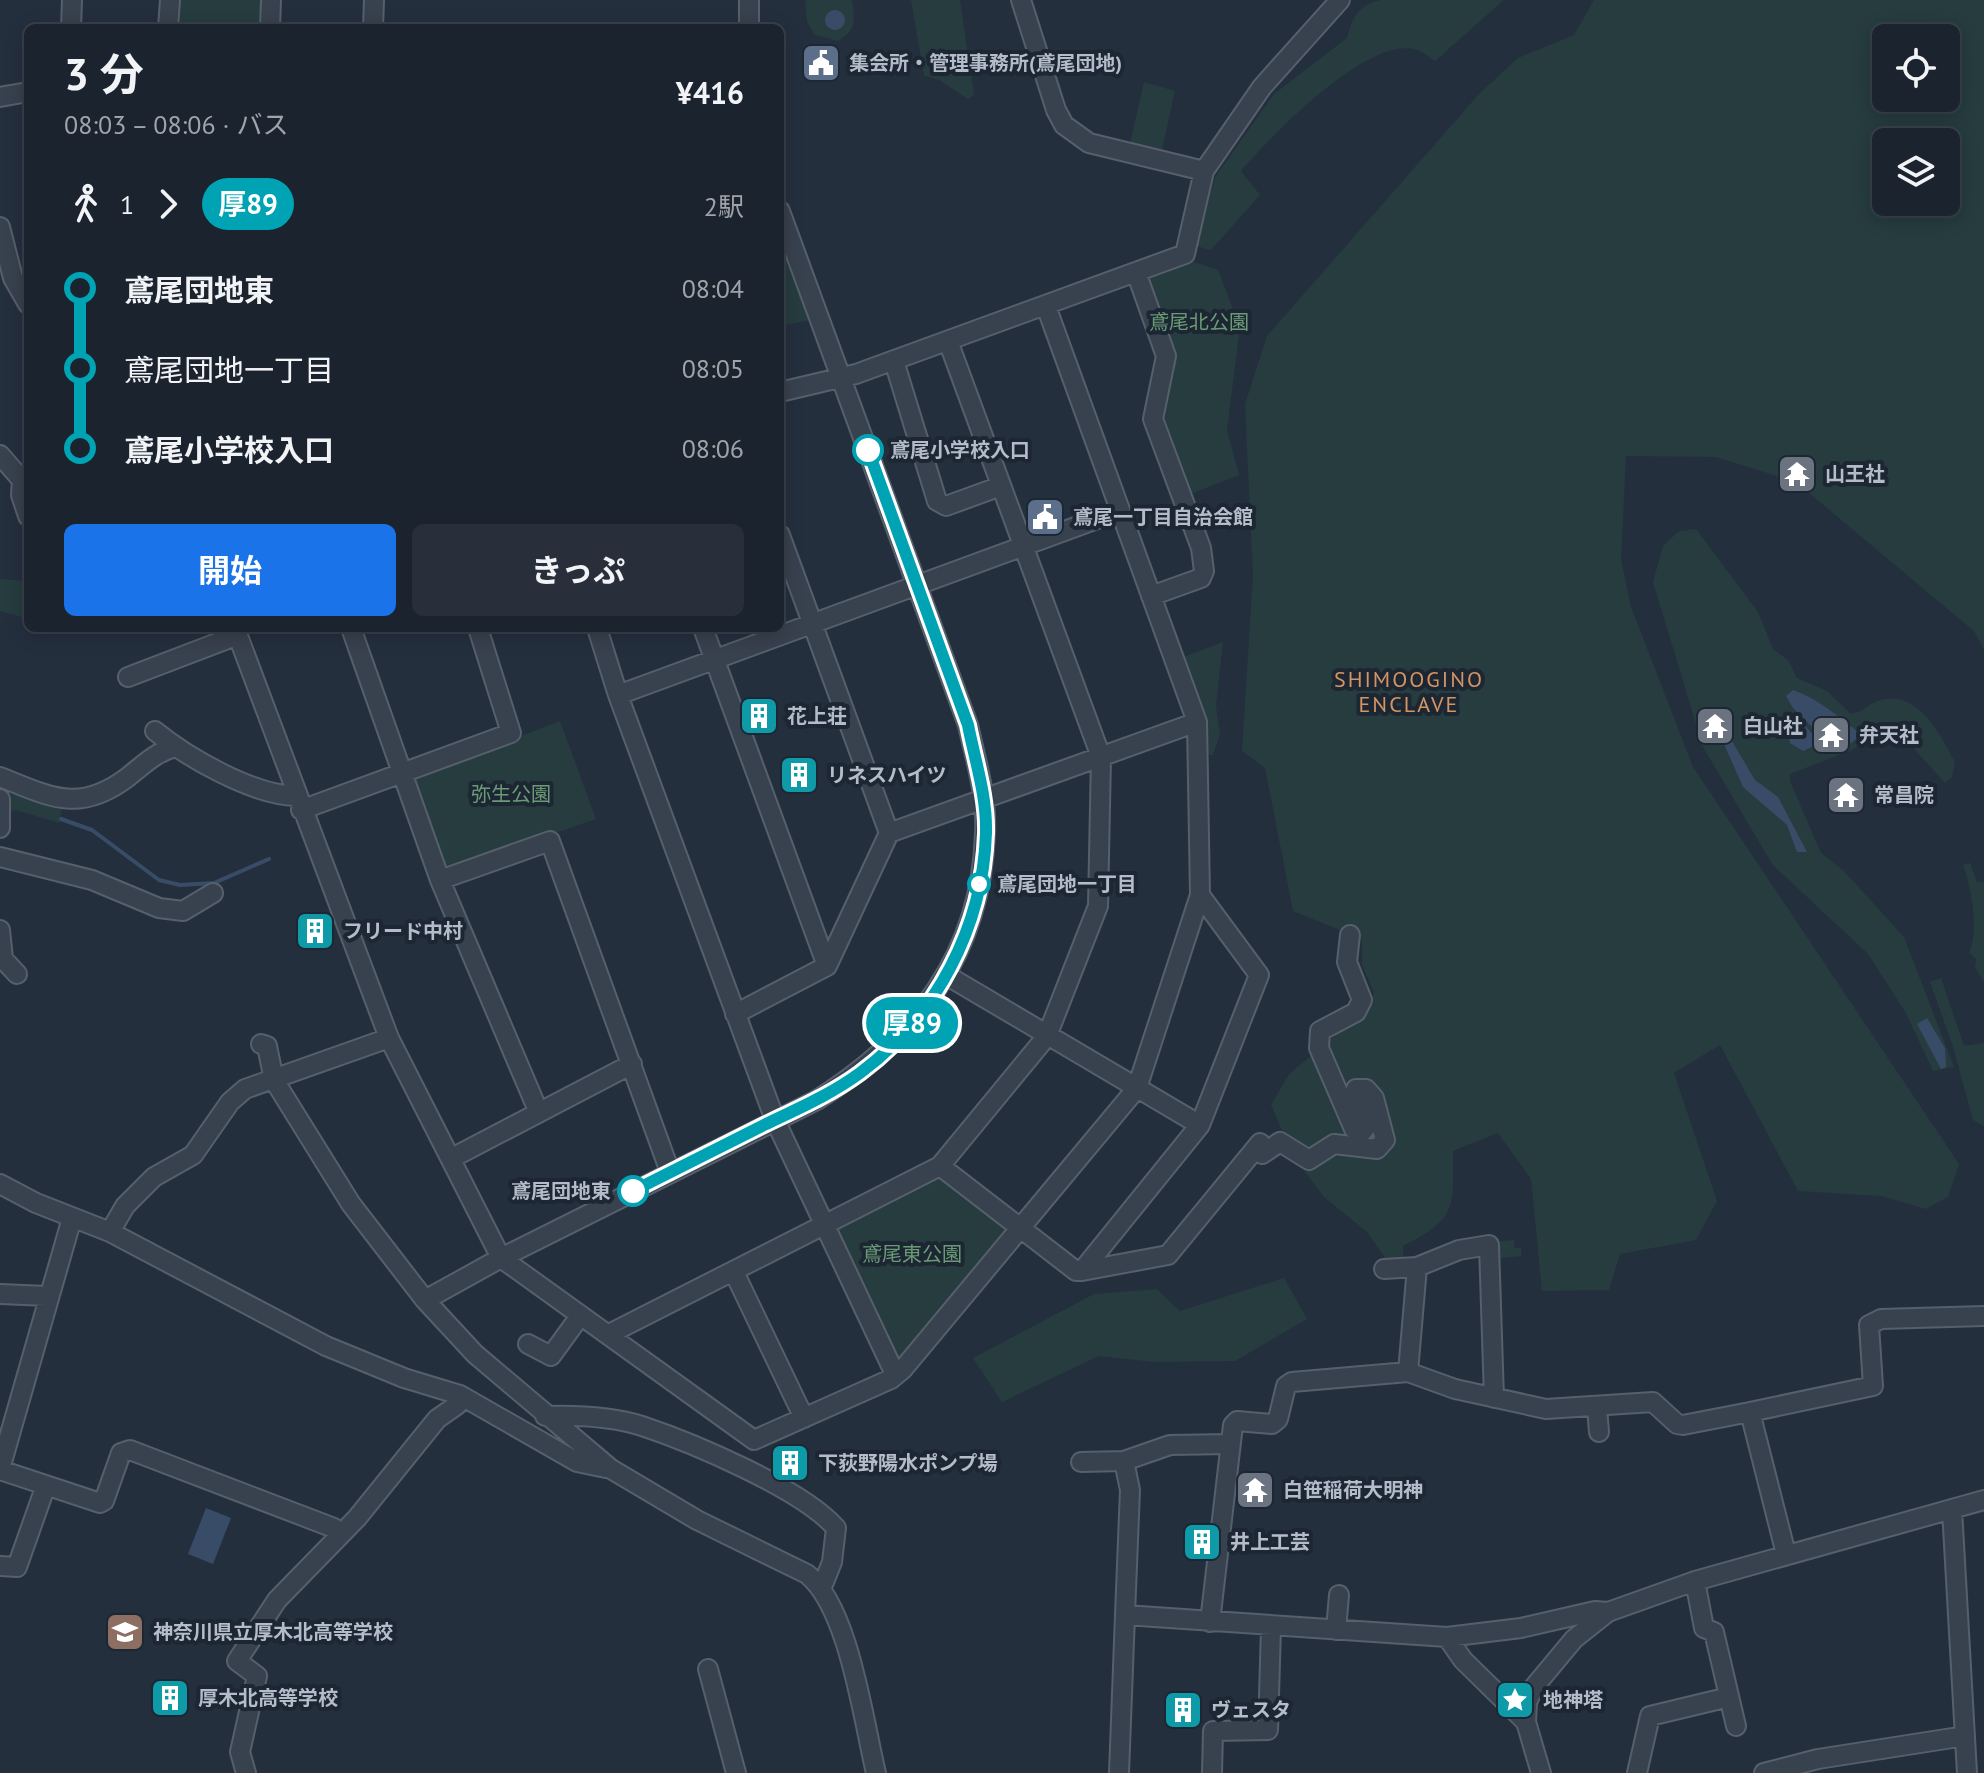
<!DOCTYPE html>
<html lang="ja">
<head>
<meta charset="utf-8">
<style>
	:root { --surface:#1b232e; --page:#282f3a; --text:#f1f3f6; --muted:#a0a4aa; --line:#39404a; --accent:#1a73e8 }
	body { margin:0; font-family:"PT Sans","Noto Sans JP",sans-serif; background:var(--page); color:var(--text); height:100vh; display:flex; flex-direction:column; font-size:30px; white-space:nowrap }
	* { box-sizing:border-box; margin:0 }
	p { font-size:26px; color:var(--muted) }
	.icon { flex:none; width:44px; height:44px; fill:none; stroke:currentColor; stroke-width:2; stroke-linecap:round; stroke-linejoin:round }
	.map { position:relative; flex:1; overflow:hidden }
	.details { position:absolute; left:24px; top:24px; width:760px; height:608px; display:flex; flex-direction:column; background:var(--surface); border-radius:12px; box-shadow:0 4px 20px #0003,0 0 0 2px var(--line) }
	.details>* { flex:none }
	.badge { padding:0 16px; border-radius:26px; font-size:28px; line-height:52px }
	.buttons { position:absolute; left:1872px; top:24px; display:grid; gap:16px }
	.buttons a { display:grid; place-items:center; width:88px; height:88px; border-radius:12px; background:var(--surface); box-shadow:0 4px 20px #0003,0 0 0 2px var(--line); font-size:40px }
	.map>.badge { position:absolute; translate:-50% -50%; box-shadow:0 0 0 4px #fff }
	.legs { display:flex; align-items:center; gap:12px; height:88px; padding:0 40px; font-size:26px }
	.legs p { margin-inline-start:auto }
	.headline { display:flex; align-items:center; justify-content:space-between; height:136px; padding:0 40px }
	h1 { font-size:44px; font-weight:700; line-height:60px }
	.action { display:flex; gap:16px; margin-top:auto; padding:16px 40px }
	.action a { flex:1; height:92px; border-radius:12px; background:var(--accent); color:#fff; font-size:32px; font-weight:700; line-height:92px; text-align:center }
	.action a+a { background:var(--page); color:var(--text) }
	ul { padding:0 40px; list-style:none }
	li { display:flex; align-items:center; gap:28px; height:80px; font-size:30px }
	li i { display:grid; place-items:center; width:12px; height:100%; margin:0 10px; background:currentColor }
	li i::after { content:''; width:20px; height:20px; margin:-10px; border:6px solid; border-radius:50%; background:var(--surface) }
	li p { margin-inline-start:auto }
	li:first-child i { background:linear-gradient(#0000 50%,currentColor 0) }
	li:last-child i { background:linear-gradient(currentColor 50%,#0000 0) }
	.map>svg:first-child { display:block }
	.green { fill:#263c3f; fill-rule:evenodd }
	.water { fill:#394c67 }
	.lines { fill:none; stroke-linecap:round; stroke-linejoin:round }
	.stream { stroke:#394c67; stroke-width:4 }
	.minor-casing { stroke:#565f6c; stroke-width:22 }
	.minor { stroke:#38414e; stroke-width:18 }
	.line-1-casing { stroke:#fff; stroke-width:18 }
	.line-1 { stroke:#00a3b4; stroke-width:12 }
	.stop-1-dot { fill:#fff; stroke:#00a3b4; stroke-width:4 }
	.labels { text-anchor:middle; stroke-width:8; stroke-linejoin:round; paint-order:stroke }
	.poi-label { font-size:20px; font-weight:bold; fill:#b4bcc9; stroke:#1d2633; text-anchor:start }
	.park-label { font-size:20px; fill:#6b9a76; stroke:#1d2633 }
	.stop-label { font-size:20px; font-weight:bold; fill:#b4bcc9; stroke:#1d2633; text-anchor:start }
	.neighbourhood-label { font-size:22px; letter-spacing:2px; fill:#d59563; stroke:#1d2633 }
</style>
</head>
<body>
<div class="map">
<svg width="1984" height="1773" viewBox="0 0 1984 1773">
	<rect width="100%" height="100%" fill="#242f3e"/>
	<path class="green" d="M176,0H266L265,28H175Z
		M805,0H852C855,21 857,31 837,41L815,35L807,22Z
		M911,0H960L974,95L968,99L939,80L924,75Z
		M1380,0H1504L1435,61C1429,57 1421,50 1414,49C1365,38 1270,137 1241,171L1260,195L1211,250L1196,246L1215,177L1274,94L1347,38C1352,18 1359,5 1380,0Z
		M1594,0H1984V650L1974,631L1796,482L1716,457L1626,456L1621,559L1631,607L1693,767L1959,1164L1948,1197L1926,1209L1881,1196L1798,1191L1720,1045L1674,1073L1717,1201L1696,1240L1620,1254L1609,1290L1542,1291L1531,1179L1498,1133L1453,1151C1453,1208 1458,1218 1403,1246L1404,1260L1388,1262L1367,1232L1324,1197L1293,1156L1271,1105L1289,1074L1368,1008L1374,993L1362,965V939L1293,911L1265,768L1242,751L1253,575L1245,404L1267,336L1479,94L1518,58L1574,35ZM1886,38H1946V98H1886ZM1886,142H1946V202H1886Z
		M1144,82L1175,91L1162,149L1130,143Z
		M780,241L811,320L780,326Z
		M1188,260L1218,270L1240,327L1227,430L1239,475L1188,495L1160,422L1173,357L1145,281L1148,276Z
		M1696,529L1758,612L1773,649L1788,660L1797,678L1827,691L1850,713C1864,713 1866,705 1878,701C1917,687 1941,736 1955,762L1952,777L1945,783L1897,730L1881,728L1852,750L1790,774V781L1821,853L1844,871L1904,937L1954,1067L1933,1071L1906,1013L1868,954L1772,864L1703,747L1653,582L1663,546L1679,531Z
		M0,579L28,581V619L0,611Z
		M1223,642L1216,706L1220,734L1213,755H1206L1181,658Z
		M560,721L596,819L448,870L444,868L412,782L414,777Z
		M12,792L62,810L59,823L16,810L9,812Z
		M1970,863L1977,882L1984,881V982L1975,968L1976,959L1969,953C1979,930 1972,890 1963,865Z
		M1941,978L1964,1046L1984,1043V1126L1973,1120L1953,1047L1930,982Z
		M936,1174L1007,1227V1234L899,1363L835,1227Z
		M1514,1240V1248H1521V1256L1495,1259L1493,1242Z
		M1284,1278L1307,1319L1235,1361L1155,1362L1099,1356L1002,1402L973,1358L1094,1294L1157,1289L1180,1311Z"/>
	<path class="water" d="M825 20a10 10 0 1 1 20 0a10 10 0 1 1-20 0Z
		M1793,690C1819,699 1836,715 1857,731L1856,739L1845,748L1826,753L1821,750V736L1793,708L1786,696Z
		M1790,712L1796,714L1817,740L1814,746L1803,751L1790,743L1785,715Z
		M1726,731L1755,780L1778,797L1807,852H1797L1787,825L1743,787L1720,735Z
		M1927,1018L1945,1048L1946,1067L1941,1069L1917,1024Z
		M206,1508L231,1518L213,1564L188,1554Z"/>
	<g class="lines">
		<path class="stream" d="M61,819L92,830L159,880L180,885L214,883L269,859"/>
		<g class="minor-casing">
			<path id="minor" d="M1021,0L1056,110L1064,125L1089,143L1204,171
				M71,28L72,0
				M168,28L170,0
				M270,28L271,0
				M373,28L374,0
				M749,28V0
				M0,97L28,92
				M0,227L13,278L28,304
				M1136,272L1166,356L1153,419L1201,548L1204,571L1201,578L1151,596
				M894,361L937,501L946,506L1001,486
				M780,392L856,374L1185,254L1204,171L1262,87L1340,0
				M0,455L28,487
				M22,479L21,495L28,516
				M235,628L389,1038L501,1258L754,1440L891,1379L903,1369L1137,1088L1200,895L1197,722L1046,306
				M351,628L440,880L539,1113
				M597,628L618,695L775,1120L895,1374
				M703,628L827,966
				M128,677L238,635
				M618,695L1119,511
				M155,731C188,758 253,795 296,796
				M0,777C51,797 79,814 128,777C143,765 156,752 175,747
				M0,799V828
				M301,810L511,733L478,628
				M889,833L1197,722
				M0,857L92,880L159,908L183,911L213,893
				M440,880L550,841L670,1172
				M0,930L3,959L17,974
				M946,975L1200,1125
				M735,1014L827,966L889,833L780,535
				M261,1044L267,1046L274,1080L351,1204L425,1300L475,1354L611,1469L697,1520L807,1574C849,1608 863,1719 876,1773
				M1262,1154L1280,1142L1309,1160L1334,1144L1377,1149L1385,1140L1374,1098L1366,1089H1356L1352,1099L1370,1122L1363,1131L1354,1129L1319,1048L1320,1031L1356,1012L1362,1000L1347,962L1350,935
				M452,1158L632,1064
				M940,1166L1076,1271H1082L1168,1255L1260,1143
				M0,1184L36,1203L110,1232L326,1346L404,1378L460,1395L457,1405L437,1419L357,1518L277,1600L237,1661L257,1676L240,1752L246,1773
				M110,1232L125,1206L154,1177L193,1155L230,1102L245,1089L389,1038
				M1384,1269L1417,1267
				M1082,1271L1200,1125L1259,975L1200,895
				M734,1272L804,1418
				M0,1294L47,1296
				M425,1300L501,1258L817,1100C916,1037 981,956 985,833C987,796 976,761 968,725L780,211
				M609,1334L940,1166L1047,1036L1098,906L1101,757L948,341
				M528,1344L551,1356L580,1316
				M1408,1372L1417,1267L1459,1250L1489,1245L1494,1398
				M460,1395L577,1462L606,1468
				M1597,1408L1599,1432
				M1750,1412L1873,1386L1869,1325L1881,1319L1984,1316
				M545,1416C577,1415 611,1416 642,1426C693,1443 802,1489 836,1528L832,1562L822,1587
				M1124,1461L1130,1490L1125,1615
				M1081,1462L1124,1461L1170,1445L1230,1444
				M0,1469L72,1218
				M0,1470L100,1503L104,1501L121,1453L130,1450L334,1528L338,1535
				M1952,1509L1967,1773
				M0,1566L17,1567L46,1485
				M1695,1581L1704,1628L1714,1632L1736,1726
				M1210,1622L1233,1425L1237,1421L1272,1424L1278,1419L1286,1386L1292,1382L1408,1372L1455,1389L1546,1409L1653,1402L1677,1424L1683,1425L1750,1412L1786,1554
				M1336,1630L1339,1595
				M1447,1637L1521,1628L1595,1611L1608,1612
				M708,1669L736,1773
				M1119,1773L1125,1615L1447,1637L1463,1660L1526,1722
				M1212,1773L1213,1731L1268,1730L1271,1627
				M1541,1773L1526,1722L1527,1702L1534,1687L1574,1639L1608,1612L1695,1581L1984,1500
				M1637,1773L1650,1716L1729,1697
				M1764,1773L1818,1759L1965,1736"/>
		</g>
		<use href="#minor" class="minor"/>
	</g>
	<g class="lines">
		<g class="line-1-casing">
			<path id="line-1" d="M633,1191C676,1169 720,1147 764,1125C797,1109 830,1095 860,1073C936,1017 983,927 986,833C987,796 975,761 968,725L868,450"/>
		</g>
		<use href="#line-1" class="line-1"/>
	</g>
	<defs>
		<g id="civic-square" transform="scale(2)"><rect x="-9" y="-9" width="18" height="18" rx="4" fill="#5c6f8a" stroke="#1d2633"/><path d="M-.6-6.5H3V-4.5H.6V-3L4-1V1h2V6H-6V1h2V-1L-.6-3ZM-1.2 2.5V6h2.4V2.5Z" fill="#fff"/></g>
		<g id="temple-square" transform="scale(2)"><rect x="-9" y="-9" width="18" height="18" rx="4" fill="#6b7280" stroke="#1d2633"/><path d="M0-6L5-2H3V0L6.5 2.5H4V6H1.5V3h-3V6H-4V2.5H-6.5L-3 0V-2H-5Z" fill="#fff"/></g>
		<g id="building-square" transform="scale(2)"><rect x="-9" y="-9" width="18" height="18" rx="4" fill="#0f9aa8" stroke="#1d2633"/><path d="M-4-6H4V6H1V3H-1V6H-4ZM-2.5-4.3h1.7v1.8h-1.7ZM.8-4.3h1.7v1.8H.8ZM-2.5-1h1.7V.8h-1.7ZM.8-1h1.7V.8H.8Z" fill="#fff"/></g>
		<g id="school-square" transform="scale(2)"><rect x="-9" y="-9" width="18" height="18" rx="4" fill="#8d6e63" stroke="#1d2633"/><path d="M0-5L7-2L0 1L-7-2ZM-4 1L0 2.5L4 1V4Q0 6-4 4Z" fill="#fff"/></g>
		<g id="sight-square" transform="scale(2)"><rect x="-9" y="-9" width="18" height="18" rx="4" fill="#0f9aa8" stroke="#1d2633"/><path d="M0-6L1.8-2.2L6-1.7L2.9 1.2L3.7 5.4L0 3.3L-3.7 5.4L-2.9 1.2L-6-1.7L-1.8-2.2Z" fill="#fff"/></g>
	</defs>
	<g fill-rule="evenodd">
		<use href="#civic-square" x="821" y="63"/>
		<use href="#temple-square" x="1797" y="474"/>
		<use href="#civic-square" x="1045" y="517"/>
		<use href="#building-square" x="759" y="716"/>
		<use href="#temple-square" x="1715" y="726"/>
		<use href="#temple-square" x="1831" y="735"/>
		<use href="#building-square" x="799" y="775"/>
		<use href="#temple-square" x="1846" y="795"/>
		<use href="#building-square" x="315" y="931"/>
		<use href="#building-square" x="790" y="1463"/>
		<use href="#temple-square" x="1255" y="1490"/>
		<use href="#building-square" x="1202" y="1542"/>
		<use href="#school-square" x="125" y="1632"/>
		<use href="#building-square" x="170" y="1698"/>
		<use href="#sight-square" x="1515" y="1700"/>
		<use href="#building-square" x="1183" y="1710"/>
	</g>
	<g class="stop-1-dot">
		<circle cx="868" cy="450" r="14"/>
		<circle cx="979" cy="884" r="10"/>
		<circle cx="633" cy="1191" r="14"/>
	</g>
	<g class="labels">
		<g class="poi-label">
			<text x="849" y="70">集会所・管理事務所(鳶尾団地)</text>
			<text x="1825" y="481">山王社</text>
			<text x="1073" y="524">鳶尾一丁目自治会館</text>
			<text x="787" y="723">花上荘</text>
			<text x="1743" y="733">白山社</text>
			<text x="1859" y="742">弁天社</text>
			<text x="827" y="782">リネスハイツ</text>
			<text x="1874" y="802">常昌院</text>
			<text x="343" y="938">フリード中村</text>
			<text x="818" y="1470">下荻野陽水ポンプ場</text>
			<text x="1283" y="1497">白笹稲荷大明神</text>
			<text x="1230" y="1549">井上工芸</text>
			<text x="153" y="1639">神奈川県立厚木北高等学校</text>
			<text x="198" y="1705">厚木北高等学校</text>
			<text x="1543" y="1707">地神塔</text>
			<text x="1211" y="1717">ヴェスタ</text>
		</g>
		<g class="park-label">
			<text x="1199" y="329">鳶尾北公園</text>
			<text x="511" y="801">弥生公園</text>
			<text x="912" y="1261">鳶尾東公園</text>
		</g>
		<g class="stop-label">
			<text x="890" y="457">鳶尾小学校入口</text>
			<text x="997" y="891">鳶尾団地一丁目</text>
			<text x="611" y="1198" text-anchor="end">鳶尾団地東</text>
		</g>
		<g class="neighbourhood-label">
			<text x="1409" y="687">SHIMOOGINO<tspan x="1409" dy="25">ENCLAVE</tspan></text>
		</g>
	</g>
</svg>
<div class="buttons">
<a><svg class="icon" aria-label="locate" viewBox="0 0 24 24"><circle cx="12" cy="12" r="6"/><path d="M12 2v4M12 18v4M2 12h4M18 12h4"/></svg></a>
<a><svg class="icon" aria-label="layers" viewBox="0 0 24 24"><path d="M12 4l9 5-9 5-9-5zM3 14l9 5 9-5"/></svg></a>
</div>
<b class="badge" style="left:912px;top:1023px;background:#00a3b4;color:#fff">厚89</b>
<section class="details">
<div class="headline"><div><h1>3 分</h1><p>08:03 – 08:06 · バス</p></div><b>¥416</b></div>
<div class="legs"><svg class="icon" aria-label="walk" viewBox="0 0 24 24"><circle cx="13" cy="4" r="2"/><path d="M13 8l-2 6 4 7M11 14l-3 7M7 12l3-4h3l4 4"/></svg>1<svg class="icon" aria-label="forward" viewBox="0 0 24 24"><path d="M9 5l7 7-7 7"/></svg><b class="badge" style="background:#00a3b4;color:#fff">厚89</b><p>2駅</p></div>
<ul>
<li><i style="color:#00a3b4"></i><b>鳶尾団地東</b><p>08:04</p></li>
<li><i style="color:#00a3b4"></i><span>鳶尾団地一丁目</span><p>08:05</p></li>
<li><i style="color:#00a3b4"></i><b>鳶尾小学校入口</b><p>08:06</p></li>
</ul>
<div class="action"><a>開始</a><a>きっぷ</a></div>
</section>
</div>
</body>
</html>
